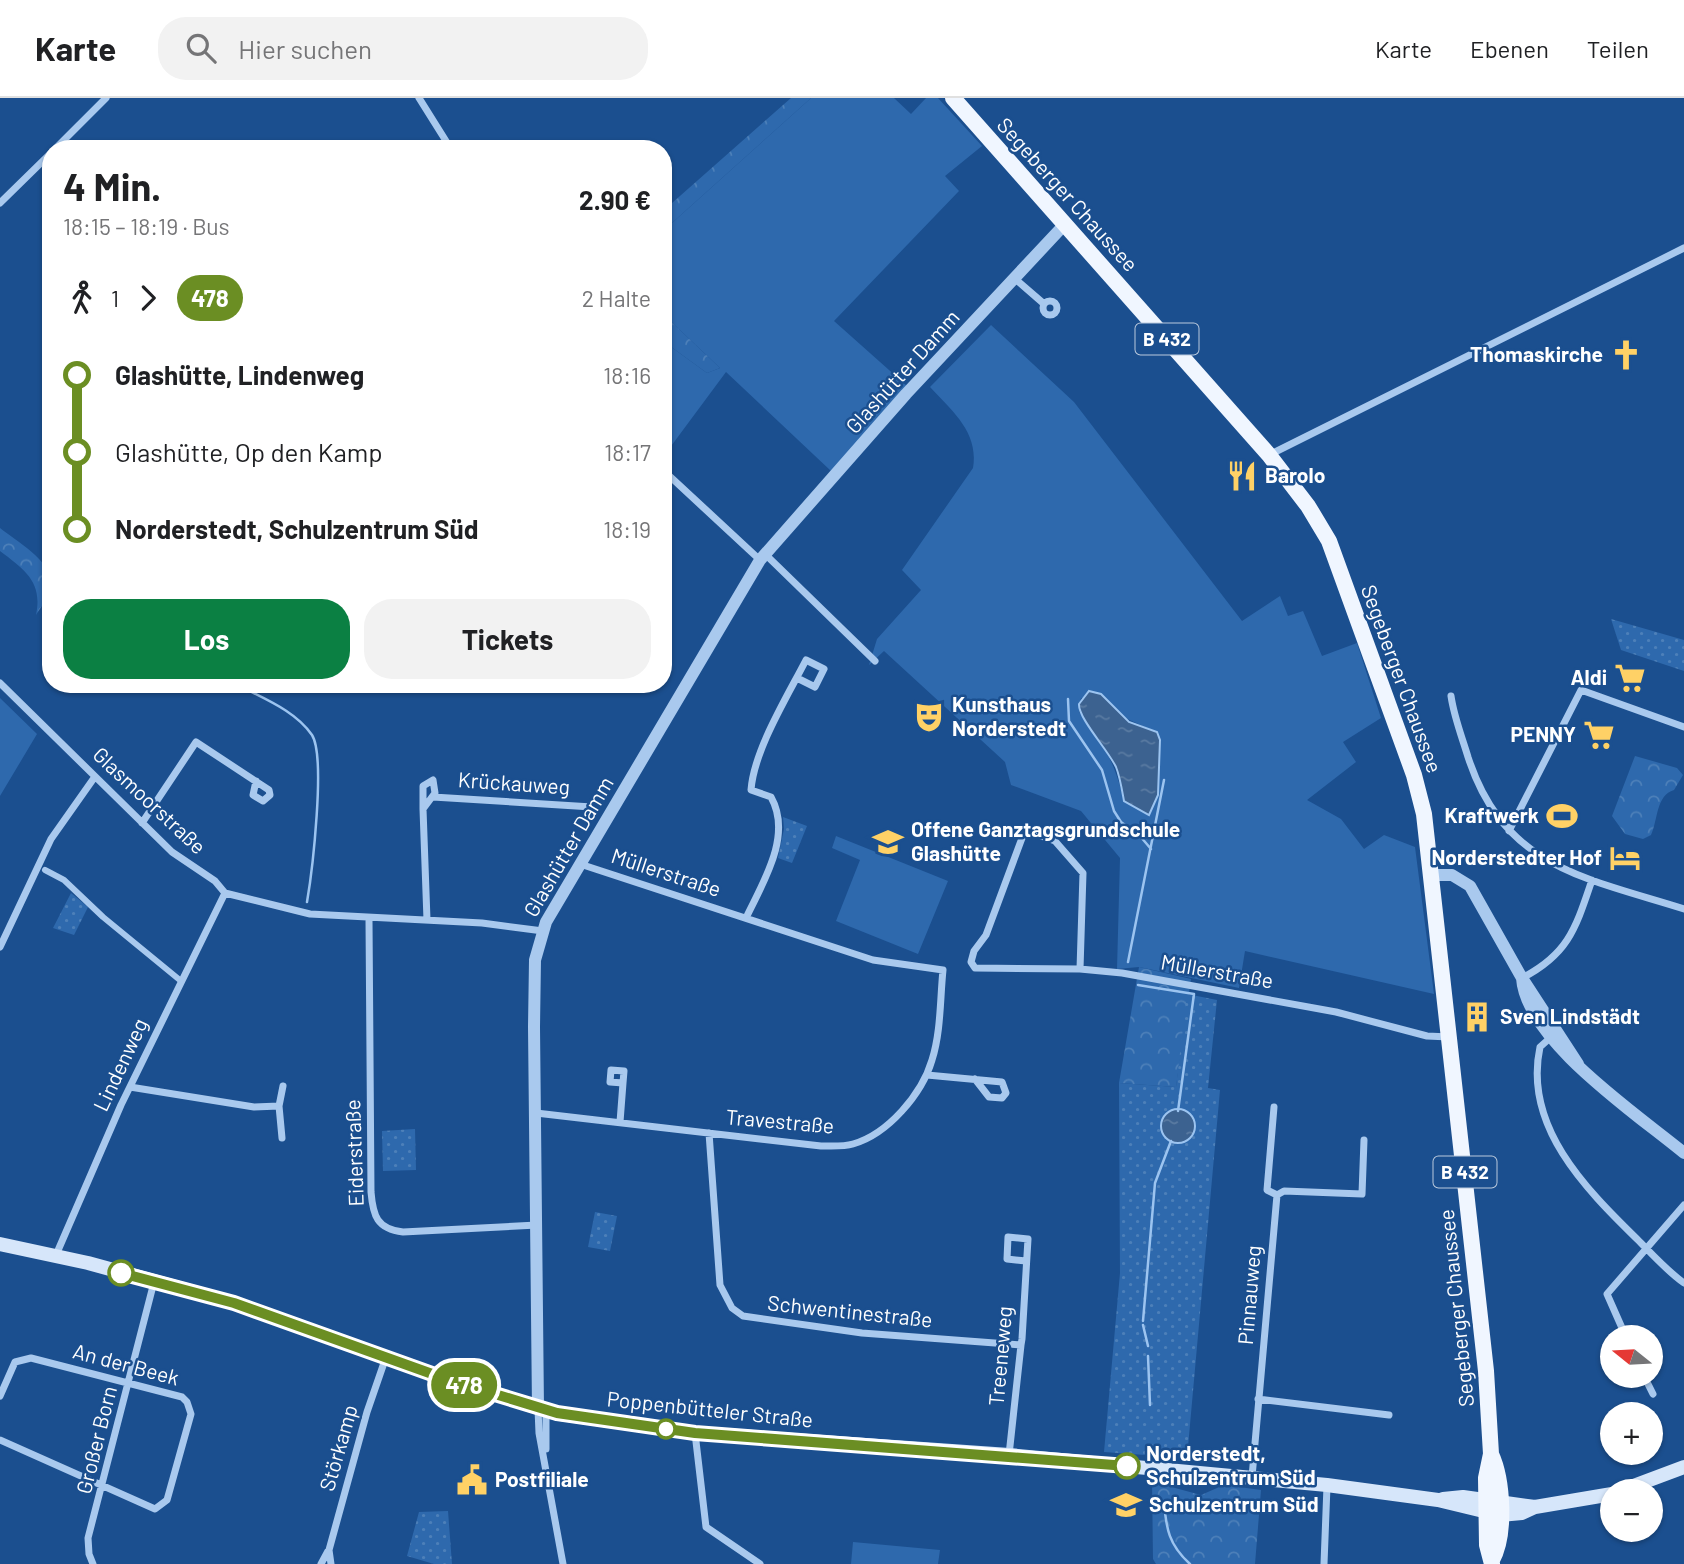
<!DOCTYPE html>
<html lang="de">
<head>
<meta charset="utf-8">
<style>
	:root { --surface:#fff; --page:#f2f2f2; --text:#202124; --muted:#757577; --line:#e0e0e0; --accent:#0b8043 }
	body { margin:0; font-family:Barlow,sans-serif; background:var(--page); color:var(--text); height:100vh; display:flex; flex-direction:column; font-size:26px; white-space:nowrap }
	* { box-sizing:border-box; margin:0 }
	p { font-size:23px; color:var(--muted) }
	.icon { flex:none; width:38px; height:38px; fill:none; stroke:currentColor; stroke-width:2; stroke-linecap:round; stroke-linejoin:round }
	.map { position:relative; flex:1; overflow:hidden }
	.sheet { position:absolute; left:42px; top:42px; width:630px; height:553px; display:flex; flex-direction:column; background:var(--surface); border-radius:28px; box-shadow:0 2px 5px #0004 }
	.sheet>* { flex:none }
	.badge { padding:0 14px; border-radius:23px; font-size:24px; line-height:46px }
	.needle { width:46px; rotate:288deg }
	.controls { position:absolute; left:1600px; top:1227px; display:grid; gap:14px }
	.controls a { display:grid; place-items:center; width:63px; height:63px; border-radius:50%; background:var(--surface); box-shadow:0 2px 5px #0004; font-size:35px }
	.map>.badge { position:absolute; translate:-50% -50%; box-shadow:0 0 0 4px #fff }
	.legs { display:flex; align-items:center; gap:10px; height:77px; padding:0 21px; font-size:23px }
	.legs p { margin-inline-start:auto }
	.headline { display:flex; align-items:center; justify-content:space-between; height:119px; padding:0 21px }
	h1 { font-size:38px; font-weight:700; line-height:52px }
	.button { display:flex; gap:14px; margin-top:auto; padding:14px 21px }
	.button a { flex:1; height:80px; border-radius:28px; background:var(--accent); color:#fff; font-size:28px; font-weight:700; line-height:80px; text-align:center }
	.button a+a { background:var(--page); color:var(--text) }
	ul { padding:0 21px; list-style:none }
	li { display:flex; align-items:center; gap:24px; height:77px; font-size:26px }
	li i { display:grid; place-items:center; width:10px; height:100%; margin:0 9px; background:currentColor }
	li i::after { content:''; width:18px; height:18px; margin:-9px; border:5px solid; border-radius:50%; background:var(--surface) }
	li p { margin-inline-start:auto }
	li:first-child i { background:linear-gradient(#0000 50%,currentColor 0) }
	li:last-child i { background:linear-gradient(currentColor 50%,#0000 0) }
	header { display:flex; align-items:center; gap:42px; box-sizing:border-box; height:98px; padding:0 35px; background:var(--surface); border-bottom:2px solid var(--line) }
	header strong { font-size:33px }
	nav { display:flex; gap:38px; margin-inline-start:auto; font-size:24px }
	.search { width:490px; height:63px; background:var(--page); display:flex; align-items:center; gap:18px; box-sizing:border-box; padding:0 24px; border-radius:28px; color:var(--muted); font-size:26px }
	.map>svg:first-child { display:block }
	.grass { fill:#2e69ad; fill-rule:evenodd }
	.forest { fill:url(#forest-crowns) }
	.park { fill:url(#park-dots) }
	.water { fill:url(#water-ripples); stroke:#9cc4f0; stroke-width:2 }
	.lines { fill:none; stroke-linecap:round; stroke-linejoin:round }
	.stream { stroke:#9cc4f0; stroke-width:2.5 }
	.pedestrian { stroke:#a9c9ee; stroke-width:6 }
	.minor { stroke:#a9c9ee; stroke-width:7 }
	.tertiary { stroke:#a9c9ee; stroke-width:12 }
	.secondary { stroke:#d6e6fa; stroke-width:14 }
	.primary { stroke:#f0f6ff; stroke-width:16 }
	.line-1-casing { stroke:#fff; stroke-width:16 }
	.line-1 { stroke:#6b8e23; stroke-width:10 }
	.stop-1-dot { fill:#fff; stroke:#6b8e23; stroke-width:3.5 }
	.labels { text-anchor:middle; stroke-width:5; stroke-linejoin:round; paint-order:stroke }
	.shield { fill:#1b4f8f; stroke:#bbcadd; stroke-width:2 }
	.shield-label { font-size:19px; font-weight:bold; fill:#fff }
	.street-label { font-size:21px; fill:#fff; stroke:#1b4f8f }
	.poi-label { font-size:21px; font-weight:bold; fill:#fff; stroke:#1b4f8f; text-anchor:start }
	.stop-label { font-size:21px; font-weight:bold; fill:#fff; stroke:#1b4f8f; text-anchor:start }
</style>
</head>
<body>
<header>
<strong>Karte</strong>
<div class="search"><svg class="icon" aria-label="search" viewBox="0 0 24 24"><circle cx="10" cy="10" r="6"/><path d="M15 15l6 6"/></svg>Hier suchen</div>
<nav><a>Karte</a><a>Ebenen</a><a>Teilen</a></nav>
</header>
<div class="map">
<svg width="1684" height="1466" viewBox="0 0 1684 1466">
	<defs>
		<pattern id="forest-crowns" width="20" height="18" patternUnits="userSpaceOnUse" patternTransform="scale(1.75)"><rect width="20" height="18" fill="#2e69ad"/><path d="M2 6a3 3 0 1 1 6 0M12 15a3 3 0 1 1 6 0" fill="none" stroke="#4d80b9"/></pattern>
		<pattern id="park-dots" width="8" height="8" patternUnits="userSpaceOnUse" patternTransform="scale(1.75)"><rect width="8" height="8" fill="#2e69ad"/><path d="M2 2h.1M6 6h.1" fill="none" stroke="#4d80b9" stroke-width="1.8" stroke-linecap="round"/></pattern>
		<pattern id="water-ripples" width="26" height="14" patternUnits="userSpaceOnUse" patternTransform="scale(1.75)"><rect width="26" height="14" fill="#3c6290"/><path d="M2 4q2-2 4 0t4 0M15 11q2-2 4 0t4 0" fill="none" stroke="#597aa1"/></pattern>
	</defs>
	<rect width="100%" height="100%" fill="#1b4f8f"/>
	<path class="grass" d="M811,0H894L911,16L926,0H938L982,48L945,78L959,93L834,223L907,288L831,373L726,274L663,359V243L707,275L720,270L663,216V133Z
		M991,227L1074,304L1242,523L1280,498L1288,518L1303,513L1322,558L1357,545L1381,620L1343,644L1356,664L1307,702L1341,721L1364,751L1384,737L1415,749L1434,896L1245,853L1239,890L1139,869L1117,871L1120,760L1081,713L1011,687L1005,664L884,553L869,567L877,541L921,492L902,472L973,370C979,334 952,313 930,289ZM1081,600L1156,634L1160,642L1158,697L1152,705L1124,703C1115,664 1103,645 1079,614Z
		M0,600L37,636L0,698Z
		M836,738L948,783L918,856L836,823L860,762L832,750Z
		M853,1444L940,1452L938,1466H851Z"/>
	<path class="forest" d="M791,0H811L663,133V113Z
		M663,216L720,270L707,275L663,243Z
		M0,430C17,444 59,466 50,493C48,501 40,510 36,517C43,484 25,472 0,453Z
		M1635,658L1677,670L1683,677L1674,692C1656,697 1658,722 1651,737L1643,741L1625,736L1612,718Z
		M1139,869L1191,881L1176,989L1119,985Z
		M1152,1379L1175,1390L1201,1397L1224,1387L1261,1392L1255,1466H1156L1153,1461Z"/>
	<path class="park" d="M1611,521L1684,542V573L1621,552Z
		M783,719L807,728L792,765L778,760L784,731Z
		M71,795L88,809L74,837L53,830Z
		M1187,896L1217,902L1208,990L1220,992L1187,1360L1104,1354L1120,1175L1119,985L1176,989Z
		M415,1031L416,1072L383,1073L382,1033Z
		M595,1114L617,1118L610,1153L588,1149Z
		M448,1413L452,1466H434L407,1458L419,1414Z"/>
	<path class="water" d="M1089,593L1101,596L1129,624L1157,634L1160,642L1158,697L1149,717L1124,703C1122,692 1120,679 1116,669C1108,652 1078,620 1079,606Z
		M1161 1028a17 17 0 1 1 34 0a17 17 0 1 1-34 0Z"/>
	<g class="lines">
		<path class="stream" d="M236,586C262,600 295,612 312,637C326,659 312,775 307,804
			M1068,601L1069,623L1102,672L1114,713L1121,724L1140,738L1151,751
			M1128,864L1164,682
			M1138,887L1194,896L1178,1013
			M1143,1223L1155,1085L1171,1043
			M1143,1227L1148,1248
			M1148,1258L1150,1307
			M1164,1403C1166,1431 1169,1447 1190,1466"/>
		<path class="pedestrian" d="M45,772L64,782L103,819L181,883"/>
		<path class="minor" d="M419,0L451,51
			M55,51L106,0
			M0,105L51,55
			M1014,180L1043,205
			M1043 210a7 7 0 1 1 14 0a7 7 0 1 1-14 0Z
			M1269,357L1684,150
			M663,372L760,462
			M765,456L875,563
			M0,585L172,754L215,783L225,795L310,816L482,825L543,833
			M1451,598C1454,619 1462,639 1468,659C1504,770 1586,780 1684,811
			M433,699L592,709
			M423,711V688L433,682L435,695L423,711L427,822
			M142,725L196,644L269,692L270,697L263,703L253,697L256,683
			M1509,733L1581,592L1684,629
			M746,820C762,786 793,738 771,699L751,692C754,652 787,599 806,562L824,571L815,589L797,580
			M369,822L371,1094C373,1118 377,1131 403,1134L537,1127
			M0,849L51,741L94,680
			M1080,871L1083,775L1055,743L1025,732L986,837L974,853L971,864L975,870L1080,871L1122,875L1336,914L1427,938L1449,939
			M1522,880C1569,856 1576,829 1592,782
			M1550,940L1540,949C1523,1028 1585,1090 1637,1141C1652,1156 1667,1173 1684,1185
			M927,977L1002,984L1006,995L1002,1000L989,999L975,981
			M130,989L254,1009L279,1008
			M1274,1009L1267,1092L1277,1097L1284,1093L1362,1096L1364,1042
			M536,1015L821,1048C831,1048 843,1049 853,1046C888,1036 922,996 932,962C941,934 940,901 943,872L873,862L580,766
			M620,1024L623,985L610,984L611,972L624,973L623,985
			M709,1035L720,1187L732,1210L743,1218L862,1235L1021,1247
			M282,1040L279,1008L283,988
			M56,1157L121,1007L225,795
			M1626,1239L1607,1196L1684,1107
			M1644,1278L1653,1296
			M0,1298L15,1264L31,1260L182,1299L187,1304L191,1316L167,1402L155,1411L0,1342
			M1258,1301L1389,1317
			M538,1311L539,1335L563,1466
			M695,1335L706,1429L760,1466
			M546,1351V1313
			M1009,1357L1021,1247L1022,1241L1028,1141L1008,1139L1007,1161L1026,1163
			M1252,1379L1277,1097
			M93,1466L89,1456L88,1440L154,1184
			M321,1466L328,1453
			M331,1466L329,1452L367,1314L386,1259
			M1324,1466L1327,1388"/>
		<path class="tertiary" d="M1432,777H1452L1470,788L1522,880L1578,966
			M1522,880C1526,942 1637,1016 1684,1055
			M538,1311L534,929L535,862L546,824L760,462L906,296L1065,126"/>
		<path class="secondary" d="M0,1146L88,1165L234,1205L449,1282L561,1316L695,1335L1009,1357L1327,1387L1438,1402L1500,1417L1522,1415L1535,1409L1612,1396
			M1620,1393L1684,1369
			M1443,1401L1463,1399L1535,1409"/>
		<path class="primary" d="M953,0L1269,357L1308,408L1329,443L1414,677L1424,716L1486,1273L1491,1356L1486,1380L1487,1447L1492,1466
			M1491,1356C1503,1382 1506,1437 1492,1462"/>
	</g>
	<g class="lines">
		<g class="line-1-casing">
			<path id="line-1" d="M121,1175L234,1205L449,1282L557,1315L695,1335L1127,1368"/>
		</g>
		<use href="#line-1" class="line-1"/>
	</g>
	<defs>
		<g id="church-bare" transform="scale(2.415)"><path d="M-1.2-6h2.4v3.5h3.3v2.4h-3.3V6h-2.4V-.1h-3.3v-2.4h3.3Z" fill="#ffd166" stroke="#1b4f8f" stroke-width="2.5" paint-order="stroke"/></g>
		<g id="restaurant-bare" transform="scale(2.415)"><path d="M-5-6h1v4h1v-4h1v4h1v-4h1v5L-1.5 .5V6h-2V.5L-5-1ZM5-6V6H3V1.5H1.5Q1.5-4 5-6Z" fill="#ffd166" stroke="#1b4f8f" stroke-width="2.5" paint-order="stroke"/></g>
		<g id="supermarket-bare" transform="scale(2.415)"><path d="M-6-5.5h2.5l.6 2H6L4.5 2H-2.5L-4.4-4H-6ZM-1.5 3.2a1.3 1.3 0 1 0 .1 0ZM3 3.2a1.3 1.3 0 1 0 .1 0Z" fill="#ffd166" stroke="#1b4f8f" stroke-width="2.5" paint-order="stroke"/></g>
		<g id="theatre-bare" transform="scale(2.415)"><path d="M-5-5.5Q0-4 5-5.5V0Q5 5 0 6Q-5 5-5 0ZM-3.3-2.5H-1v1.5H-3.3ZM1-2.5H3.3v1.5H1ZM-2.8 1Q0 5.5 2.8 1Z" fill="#ffd166" stroke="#1b4f8f" stroke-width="2.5" paint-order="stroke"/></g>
		<g id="stadium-bare" transform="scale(2.415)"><path d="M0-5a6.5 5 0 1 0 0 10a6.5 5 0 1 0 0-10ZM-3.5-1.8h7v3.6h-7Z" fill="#ffd166" stroke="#1b4f8f" stroke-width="2.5" paint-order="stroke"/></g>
		<g id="school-bare" transform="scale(2.415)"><path d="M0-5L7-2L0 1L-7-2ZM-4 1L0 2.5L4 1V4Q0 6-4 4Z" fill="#ffd166" stroke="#1b4f8f" stroke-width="2.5" paint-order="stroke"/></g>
		<g id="hotel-bare" transform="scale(2.415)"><path d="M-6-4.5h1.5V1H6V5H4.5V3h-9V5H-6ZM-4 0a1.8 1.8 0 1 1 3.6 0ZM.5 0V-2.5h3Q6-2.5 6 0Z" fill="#ffd166" stroke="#1b4f8f" stroke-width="2.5" paint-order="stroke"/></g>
		<g id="building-bare" transform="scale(2.415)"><path d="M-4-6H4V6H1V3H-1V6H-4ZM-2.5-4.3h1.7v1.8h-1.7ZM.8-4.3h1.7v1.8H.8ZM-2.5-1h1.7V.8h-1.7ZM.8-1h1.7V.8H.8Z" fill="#ffd166" stroke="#1b4f8f" stroke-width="2.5" paint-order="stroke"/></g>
		<g id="civic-bare" transform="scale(2.415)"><path d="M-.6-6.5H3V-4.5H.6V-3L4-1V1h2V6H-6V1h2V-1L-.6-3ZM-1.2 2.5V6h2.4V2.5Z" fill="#ffd166" stroke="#1b4f8f" stroke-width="2.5" paint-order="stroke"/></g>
	</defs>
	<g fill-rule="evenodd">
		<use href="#church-bare" x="1626" y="257"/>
		<use href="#restaurant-bare" x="1242" y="378"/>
		<use href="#supermarket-bare" x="1630" y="580"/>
		<use href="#theatre-bare" x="929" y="619"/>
		<use href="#supermarket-bare" x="1599" y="637"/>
		<use href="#stadium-bare" x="1562" y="718"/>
		<use href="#school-bare" x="888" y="744"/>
		<use href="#hotel-bare" x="1625" y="760"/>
		<use href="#building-bare" x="1477" y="919"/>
		<use href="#civic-bare" x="472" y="1382"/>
		<use href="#school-bare" x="1126" y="1407"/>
	</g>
	<g class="stop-1-dot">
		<circle cx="121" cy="1175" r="12"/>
		<circle cx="666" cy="1331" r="9"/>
		<circle cx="1127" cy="1368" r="12"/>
	</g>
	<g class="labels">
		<g class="shield">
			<rect x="1135.5" y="225.5" width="63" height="31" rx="5"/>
			<rect x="1433.5" y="1058.5" width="63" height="31" rx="5"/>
		</g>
		<g class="shield-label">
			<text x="1167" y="248">B 432</text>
			<text x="1465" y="1081">B 432</text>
		</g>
		<g class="street-label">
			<text transform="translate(1067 97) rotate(48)" y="7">Segeberger Chaussee</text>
			<text transform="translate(903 274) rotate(-48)" y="7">Glashütter Damm</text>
			<text transform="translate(1401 581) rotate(70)" y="7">Segeberger Chaussee</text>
			<text transform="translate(514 686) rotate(4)" y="7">Krückauweg</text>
			<text transform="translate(149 703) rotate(43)" y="7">Glasmoorstraße</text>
			<text transform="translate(569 749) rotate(-60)" y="7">Glashütter Damm</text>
			<text transform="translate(666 775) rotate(18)" y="7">Müllerstraße</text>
			<text transform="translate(1217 874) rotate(10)" y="7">Müllerstraße</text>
			<text transform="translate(121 967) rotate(-65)" y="7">Lindenweg</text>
			<text transform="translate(780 1024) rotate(5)" y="7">Travestraße</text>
			<text transform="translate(355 1055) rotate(-92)" y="7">Eiderstraße</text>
			<text transform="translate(1250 1197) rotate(-85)" y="7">Pinnauweg</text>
			<text transform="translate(1457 1210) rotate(-96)" y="7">Segeberger Chaussee</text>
			<text transform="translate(850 1214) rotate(6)" y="7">Schwentinestraße</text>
			<text transform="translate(1001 1258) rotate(-85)" y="7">Treeneweg</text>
			<text transform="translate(126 1267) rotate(15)" y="7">An der Beek</text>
			<text transform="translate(710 1312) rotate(6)" y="7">Poppenbütteler Straße</text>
			<text transform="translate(97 1342) rotate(-76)" y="7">Großer Born</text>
			<text transform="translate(339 1350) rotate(-74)" y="7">Störkamp</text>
		</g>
		<g class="poi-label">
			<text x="1603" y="264" text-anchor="end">Thomaskirche</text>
			<text x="1265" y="385">Barolo</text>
			<text x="1607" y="587" text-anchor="end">Aldi</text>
			<text x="952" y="614">Kunsthaus<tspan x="952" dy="24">Norderstedt</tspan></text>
			<text x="1576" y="644" text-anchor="end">PENNY</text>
			<text x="1539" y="725" text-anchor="end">Kraftwerk</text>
			<text x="911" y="739">Offene Ganztagsgrundschule<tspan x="911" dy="24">Glashütte</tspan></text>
			<text x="1602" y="767" text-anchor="end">Norderstedter Hof</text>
			<text x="1500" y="926">Sven Lindstädt</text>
			<text x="495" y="1389">Postfiliale</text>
			<text x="1149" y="1414">Schulzentrum Süd</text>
		</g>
		<g class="stop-label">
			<text x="1146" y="1363">Norderstedt,<tspan x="1146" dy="24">Schulzentrum Süd</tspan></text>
		</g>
	</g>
</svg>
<div class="controls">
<a><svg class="needle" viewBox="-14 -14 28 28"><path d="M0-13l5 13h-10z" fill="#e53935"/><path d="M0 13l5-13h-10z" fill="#757577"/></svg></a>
<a>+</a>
<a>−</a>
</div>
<b class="badge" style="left:464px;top:1287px;background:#6b8e23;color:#fff">478</b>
<section class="sheet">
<div class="headline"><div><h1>4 Min.</h1><p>18:15 – 18:19 · Bus</p></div><b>2.90 €</b></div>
<div class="legs"><svg class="icon" aria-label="walk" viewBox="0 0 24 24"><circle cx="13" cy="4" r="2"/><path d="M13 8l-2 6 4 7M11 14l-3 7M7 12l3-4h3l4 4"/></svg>1<svg class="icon" aria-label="forward" viewBox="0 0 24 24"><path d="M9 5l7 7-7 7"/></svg><b class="badge" style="background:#6b8e23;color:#fff">478</b><p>2 Halte</p></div>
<ul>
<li><i style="color:#6b8e23"></i><b>Glashütte, Lindenweg</b><p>18:16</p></li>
<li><i style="color:#6b8e23"></i><span>Glashütte, Op den Kamp</span><p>18:17</p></li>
<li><i style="color:#6b8e23"></i><b>Norderstedt, Schulzentrum Süd</b><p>18:19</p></li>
</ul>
<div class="button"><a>Los</a><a>Tickets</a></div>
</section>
</div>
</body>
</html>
